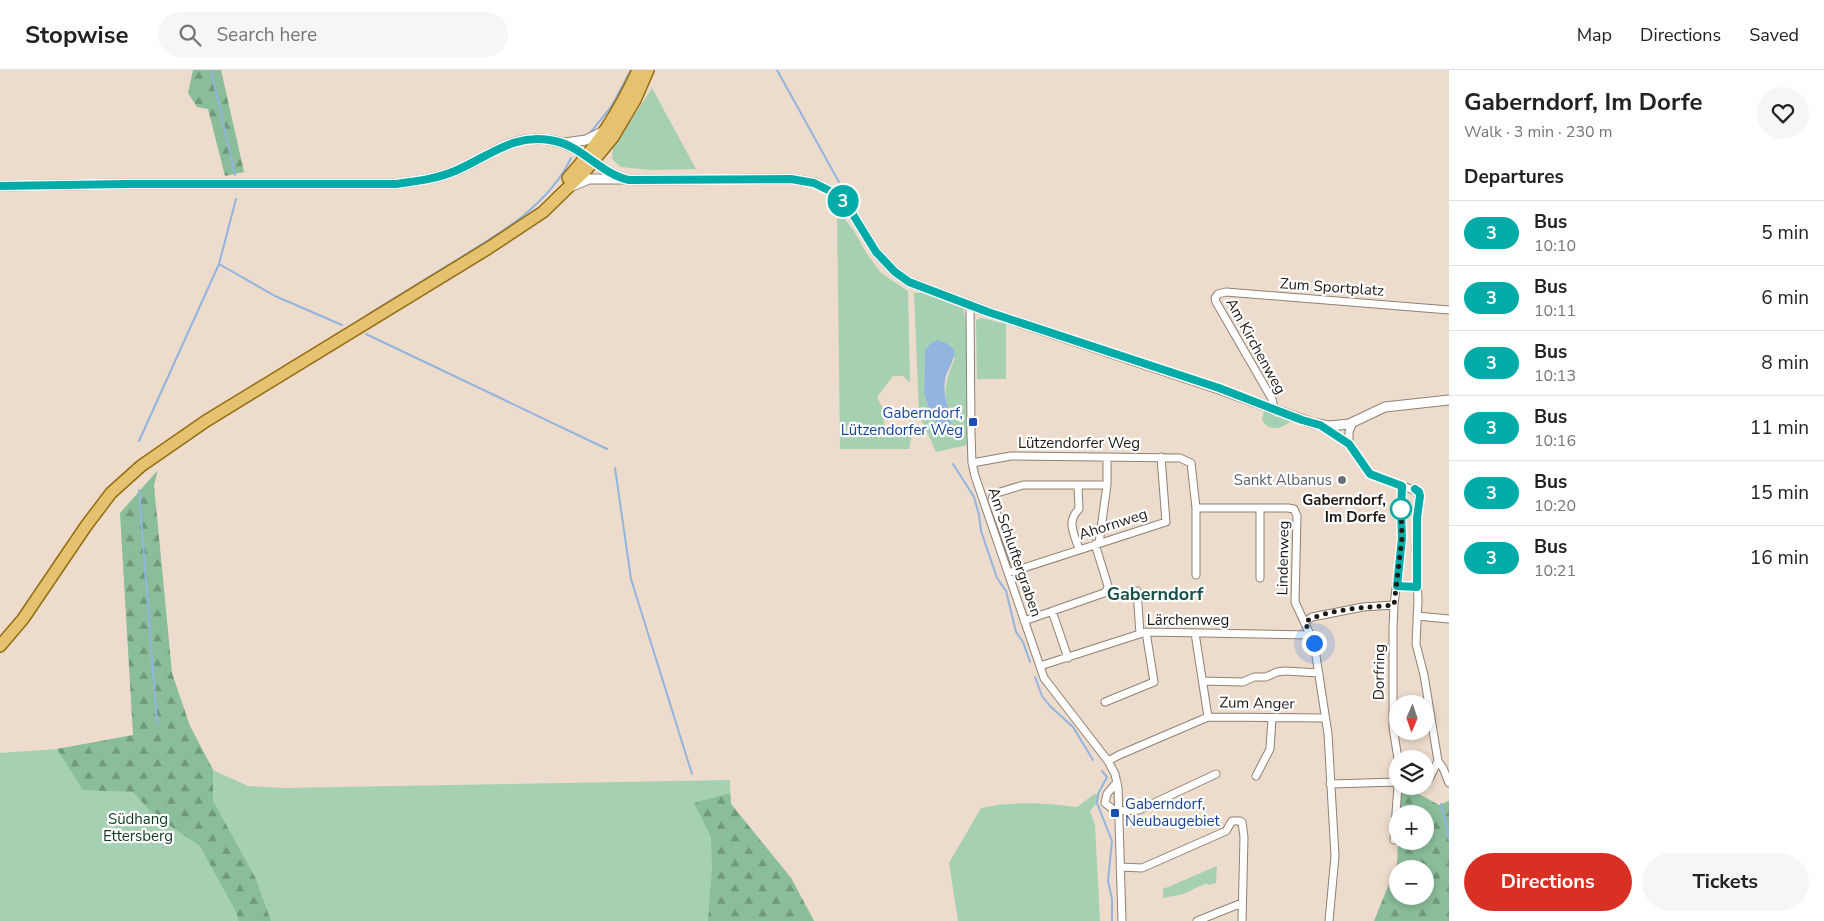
<!DOCTYPE html>
<html lang="en">
<head>
<meta charset="utf-8">
<style>
	:root { --surface:#fff; --page:#f6f6f6; --text:#222; --muted:#767676; --line:#e0e0e0; --accent:#d93025 }
	body { margin:0; font-family:"Nunito Sans",sans-serif; background:var(--page); color:var(--text); height:100vh; display:flex; flex-direction:column; font-size:19px; white-space:nowrap }
	* { box-sizing:border-box; margin:0 }
	p { font-size:16px; color:var(--muted) }
	.icon { flex:none; width:28px; height:28px; fill:none; stroke:currentColor; stroke-width:2; stroke-linecap:round; stroke-linejoin:round }
	.map { position:relative; flex:1; overflow:hidden }
	.panel { display:flex; flex-direction:column; background:var(--surface); width:375px }
	.panel>* { flex:none }
	.badge { padding:0 10px; border-radius:16px; font-size:18px; line-height:32px }
	.needle { width:32px; rotate:182deg }
	.tools { position:absolute; left:1389px; top:625px; display:grid; gap:10px }
	.tools a { display:grid; place-items:center; width:45px; height:45px; border-radius:50%; background:var(--surface); box-shadow:0 2px 8px #0003; font-size:25px }
	.you { position:absolute; width:25px; height:25px; margin:-12px; border:4px solid #fff; border-radius:50%; background:#1a73e8; box-shadow:0 0 0 8px #1a73e833 }
	.map>.badge { position:absolute; translate:-50% -50%; box-shadow:0 0 0 2px #fff }
	h2 { padding:0 15px; font-size:19px; line-height:45px }
	.round { display:grid; place-items:center; flex:none; width:52px; height:52px; border-radius:26px; background:var(--page) }
	.summary { display:flex; align-items:center; justify-content:space-between; height:85px; padding:0 15px }
	h1 { font-size:24px; font-weight:700; line-height:38px }
	.primary-button { display:flex; gap:10px; margin-top:auto; padding:10px 15px }
	.primary-button a { flex:1; height:58px; border-radius:30px; background:var(--accent); color:#fff; font-size:20px; font-weight:700; line-height:58px; text-align:center }
	.primary-button a+a { background:var(--page); color:var(--text) }
	ul { padding:0; list-style:none }
	li { display:flex; align-items:center; gap:15px; height:65px; padding:0 15px; border-top:1px solid var(--line) }
	li div { flex:1 }
	li b { display:block; font-size:19px }
	li em { font-style:normal }
	li .badge { min-width:55px; font-weight:700; text-align:center }
	header { display:flex; align-items:center; gap:30px; box-sizing:border-box; height:70px; padding:0 25px; background:var(--surface); border-bottom:1px solid var(--line) }
	header strong { font-size:24px }
	nav { display:flex; gap:28px; margin-inline-start:auto; font-size:18px }
	.search { width:350px; height:45px; background:var(--page); display:flex; align-items:center; gap:12px; box-sizing:border-box; padding:0 18px; border-radius:28px; color:var(--muted); font-size:19px }
	main { display:flex; flex:1; min-height:0 }
	.map>svg:first-child { display:block }
	.green { fill:#a5d1b2; fill-rule:evenodd }
	.forest { fill:url(#forest-firs); fill-rule:evenodd }
	.water { fill:#92b5e0 }
	.lines { fill:none; stroke-linecap:round; stroke-linejoin:round }
	.stream { stroke:#92b5e0; stroke-width:2 }
	.minor-casing { stroke:#918173; stroke-width:9 }
	.tertiary-casing { stroke:#918173; stroke-width:11 }
	.primary-casing { stroke:#946c11; stroke-width:14 }
	.minor { stroke:#fff; stroke-width:7 }
	.tertiary { stroke:#fff; stroke-width:9 }
	.primary { stroke:#e5c270; stroke-width:11 }
	.line-casing { stroke:#fff; stroke-width:11 }
	.line { stroke:#00aba8; stroke-width:8 }
	.walk { stroke:#1f1813; stroke-width:5; stroke-dasharray:0 9 }
	.transit-dot { fill:#1a4fb4; stroke:#fff; stroke-width:2 }
	.worship-dot { fill:#6b7280; stroke:#fff; stroke-width:2 }
	.stop-dot { fill:#fff; stroke:#00aba8; stroke-width:2.5 }
	.labels { text-anchor:middle; stroke-width:4.5; stroke-linejoin:round; paint-order:stroke }
	.street-label { font-size:15px; fill:#1f1813; stroke:#fff }
	.transit-label { font-size:15px; fill:#164399; stroke:#fff; text-anchor:end }
	.worship-label { font-size:15px; fill:#5b616d; stroke:#fff; text-anchor:end }
	.stop-label { font-size:15px; font-weight:bold; fill:#1f1813; stroke:#fff; text-anchor:end }
	.park-label { font-size:15px; fill:#103921; stroke:#fff }
	.quarter-label { font-size:18px; font-weight:bold; fill:#185149; stroke:#fff }
</style>
</head>
<body>
<header>
<strong>Stopwise</strong>
<div class="search"><svg class="icon" aria-label="search" viewBox="0 0 24 24"><circle cx="10" cy="10" r="6"/><path d="M15 15l6 6"/></svg>Search here</div>
<nav><a>Map</a><a>Directions</a><a>Saved</a></nav>
</header>
<main>
<div class="map">
<svg width="1449" height="851" viewBox="0 0 1449 851">
	<defs>
		<pattern id="forest-firs" width="22" height="20" patternUnits="userSpaceOnUse" patternTransform="scale(1.25)"><rect width="22" height="20" fill="#8abd9a"/><path d="M5 1l3.5 6h-7zM16 11l3.5 6h-7z" fill="#70997c"/></pattern>
	</defs>
	<rect width="100%" height="100%" fill="#eddbcb"/>
	<path class="green" d="M652,18L696,99L651,100L621,97L612,89L613,78Z
		M837,139L854,161L867,184L881,203L908,221L910,313L903,306H893L877,327L882,337L885,359H913L909,379H840Z
		M914,223H926L963,238L966,252L968,375L936,382L919,344ZM925,280L955,288C945,312 941,325 952,349L943,358L932,349L924,323Z
		M981,248L1006,254V309H977L976,250Z
		M1264,341L1274,343V346L1277,347L1278,345L1291,351C1283,359 1268,362 1262,350Z
		M190,656L213,700L248,716L282,718L730,710L731,734L791,808L814,851H0V683L57,679Z
		M1094,724L1100,725L1097,733L1090,741L1095,755L1100,851H958L949,793L981,738C1012,731 1044,733 1077,737Z
		M1217,796L1216,813L1208,815L1207,813L1183,824L1163,828V819Z"/>
	<path class="forest" d="M193,0H221L244,102L225,106L208,39L197,37L188,23Z
		M158,400L154,415L172,603L190,656L213,700V731L255,807L271,851H239L236,842L200,776L153,744L133,722L83,720L57,679L133,665L120,443Z
		M1400,716H1404L1439,735L1449,731V851H1374L1397,794L1398,771H1425V744H1399ZM1398,799H1425V826H1398Z
		M730,723L731,734L791,808L814,851H708L712,798L711,767L694,733Z"/>
	<path class="water" d="M938,270L948,274L954,280C955,292 947,299 945,310C943,323 947,338 952,349L950,355L943,358L932,349L924,323L925,280L931,273Z"/>
	<g class="lines">
		<path class="stream" d="M211,0L235,105
			M777,0L839,112
			M590,63L611,37L631,0
			M611,79L615,73
			M236,129L219,194L275,226L342,255
			M367,245C393,229 419,213 445,197C492,168 547,139 571,88
			M366,264L607,379
			M139,371L219,194
			M953,394L974,427L979,445L981,461L997,508L1006,521L1016,562L1023,572L1030,592
			M615,398L631,509L692,704
			M139,420L157,654
			M1035,607L1042,626L1050,636L1073,657L1093,690
			M1102,701L1107,707L1098,724L1097,733L1112,771L1108,811L1112,829V851
			M1441,734L1449,769"/>
		<g class="minor-casing">
			<path id="minor" d="M970,236L971,364L972,393L975,406L1044,608L1108,691L1115,704L1118,718L1122,851
				M1274,338L1272,329L1216,232L1215,228L1218,224L1226,222L1449,240
				M1323,356L1349,374L1370,404L1419,422L1416,479L1418,531L1416,574L1424,605L1438,691
				M1349,374V362L1353,352
				M972,393L1011,386L1180,388L1191,393L1196,438H1288L1294,439L1297,446L1295,532L1314,573L1328,664L1335,786L1329,851
				M1078,416L1079,439C1066,452 1074,463 1079,479
				M1099,473L1107,415V387
				M1017,500L992,430L993,426L997,423L1023,415H1107
				M1008,503L1166,452L1161,387
				M1196,505V438
				M1260,508V438
				M1397,516L1417,517
				M1137,521L1140,564
				M1052,541L1068,588
				M1417,546L1449,549
				M1024,551L1104,523L1107,520L1108,516L1095,474
				M1305,552L1312,547L1363,537L1394,535
				M1195,563L1208,647
				M1040,596L1146,562L1310,565
				M1203,611L1243,612L1254,607H1266L1277,602L1285,601L1319,603
				M1105,632L1154,612L1146,562
				M1398,689L1393,657V558L1394,535L1402,468V416
				M1108,691L1119,685L1208,647L1325,648
				M1256,706L1270,679L1272,648
				M1117,712L1107,724L1105,733L1115,741L1139,740L1216,704
				M1425,712L1429,709L1438,691L1443,698L1449,713
				M1330,714L1398,712
				M1394,770L1398,716
				M1120,797L1142,798L1226,761L1232,751H1240L1242,752L1244,767L1242,851
				M1197,851L1242,833"/>
		</g>
		<g class="tertiary-casing">
			<path id="tertiary" d="M565,73L586,70L604,61
				M0,116L127,114H396C416,111 436,109 455,101C491,86 512,62 555,71C583,77 601,104 629,110L791,109L815,113L832,122L840,129L852,143L876,182L895,202L909,212L988,242L1219,319L1312,353L1330,356L1349,354L1385,337L1449,330
				M570,117L589,109H621"/>
		</g>
		<g class="primary-casing">
			<path id="primary" d="M568,108C598,74 619,42 638,0
				M0,576L23,549L86,456L111,423L141,396L206,351L487,179L543,142L586,100L613,67L635,30L648,0"/>
		</g>
		<use href="#minor" class="minor"/>
		<use href="#tertiary" class="tertiary"/>
		<use href="#primary" class="primary"/>
	</g>
	<g class="lines">
		<g class="line-casing">
			<path id="line" d="M0,116L127,114H396C416,111 436,109 455,101C490,86 514,62 555,71C583,77 601,104 629,110L791,109L814,113L832,122L840,129L852,143L876,182L895,202L909,212L988,242L1219,318L1302,350L1320,355L1349,374L1370,404L1402,416L1401,441L1402,468L1397,516L1417,517V448L1420,426L1419,422L1415,419"/>
		</g>
		<use href="#line" class="line"/>
		<path class="walk" d="M1314,573L1305,552C1326,539 1369,537 1394,535L1402,468L1401,439"/>
	</g>
	<g class="transit-dot">
		<rect x="968" y="347" width="10" height="10" rx="2.5"/>
		<rect x="1110" y="738" width="10" height="10" rx="2.5"/>
	</g>
	<circle class="worship-dot" cx="1342" cy="410" r="5"/>
	<circle class="stop-dot" cx="1401" cy="439" r="10"/>
	<g class="labels">
		<g class="street-label">
			<text transform="translate(1332 217) rotate(4)" y="5">Zum Sportplatz</text>
			<text transform="translate(1256 276) rotate(61)" y="5">Am Kirchenweg</text>
			<text x="1079" y="378">Lützendorfer Weg</text>
			<text transform="translate(1113 454) rotate(-18)" y="5">Ahornweg</text>
			<text transform="translate(1015 482) rotate(71)" y="5">Am Schluftergraben</text>
			<text transform="translate(1283 488) rotate(-89)" y="5">Lindenweg</text>
			<text x="1188" y="555">Lärchenweg</text>
			<text transform="translate(1379 602) rotate(-89)" y="5">Dorfring</text>
			<text transform="translate(1257 633) rotate(1)" y="5">Zum Anger</text>
		</g>
		<g class="transit-label">
			<text x="963" y="348">Gaberndorf,<tspan x="963" dy="17">Lützendorfer Weg</tspan></text>
			<text x="1125" y="739" text-anchor="start">Gaberndorf,<tspan x="1125" dy="17">Neubaugebiet</tspan></text>
		</g>
		<g class="worship-label">
			<text x="1332" y="415">Sankt Albanus</text>
		</g>
		<g class="stop-label">
			<text x="1386" y="435">Gaberndorf,<tspan x="1386" dy="17">Im Dorfe</tspan></text>
		</g>
		<g class="park-label">
			<text x="138" y="754">Südhang<tspan x="138" dy="17">Ettersberg</tspan></text>
		</g>
		<g class="quarter-label">
			<text x="1155" y="530">Gaberndorf</text>
		</g>
	</g>
</svg>
<div class="tools">
<a><svg class="needle" viewBox="-14 -14 28 28"><path d="M0-13l5 13h-10z" fill="#e53935"/><path d="M0 13l5-13h-10z" fill="#767676"/></svg></a>
<a><svg class="icon" aria-label="layers" viewBox="0 0 24 24"><path d="M12 4l9 5-9 5-9-5zM3 14l9 5 9-5"/></svg></a>
<a>+</a>
<a>−</a>
</div>
<div class="you" style="left:1314px;top:573px"></div>
<b class="badge" style="left:843px;top:131px;background:#00aba8;color:#fff">3</b>
</div>
<section class="panel">
<div class="summary"><div><h1>Gaberndorf, Im Dorfe</h1><p>Walk · 3 min · 230 m</p></div><a class="round"><svg class="icon" aria-label="heart" viewBox="0 0 24 24"><path d="M12 20l-8-8c-3-5 5-10 8-4 3-6 11-1 8 4z"/></svg></a></div>
<h2>Departures</h2>
<ul>
<li><span class="badge" style="background:#00aba8;color:#fff">3</span><div><b>Bus</b><p>10:10</p></div><em>5 min</em></li>
<li><span class="badge" style="background:#00aba8;color:#fff">3</span><div><b>Bus</b><p>10:11</p></div><em>6 min</em></li>
<li><span class="badge" style="background:#00aba8;color:#fff">3</span><div><b>Bus</b><p>10:13</p></div><em>8 min</em></li>
<li><span class="badge" style="background:#00aba8;color:#fff">3</span><div><b>Bus</b><p>10:16</p></div><em>11 min</em></li>
<li><span class="badge" style="background:#00aba8;color:#fff">3</span><div><b>Bus</b><p>10:20</p></div><em>15 min</em></li>
<li><span class="badge" style="background:#00aba8;color:#fff">3</span><div><b>Bus</b><p>10:21</p></div><em>16 min</em></li>
</ul>
<div class="primary-button"><a>Directions</a><a>Tickets</a></div>
</section>
</main>
</body>
</html>
